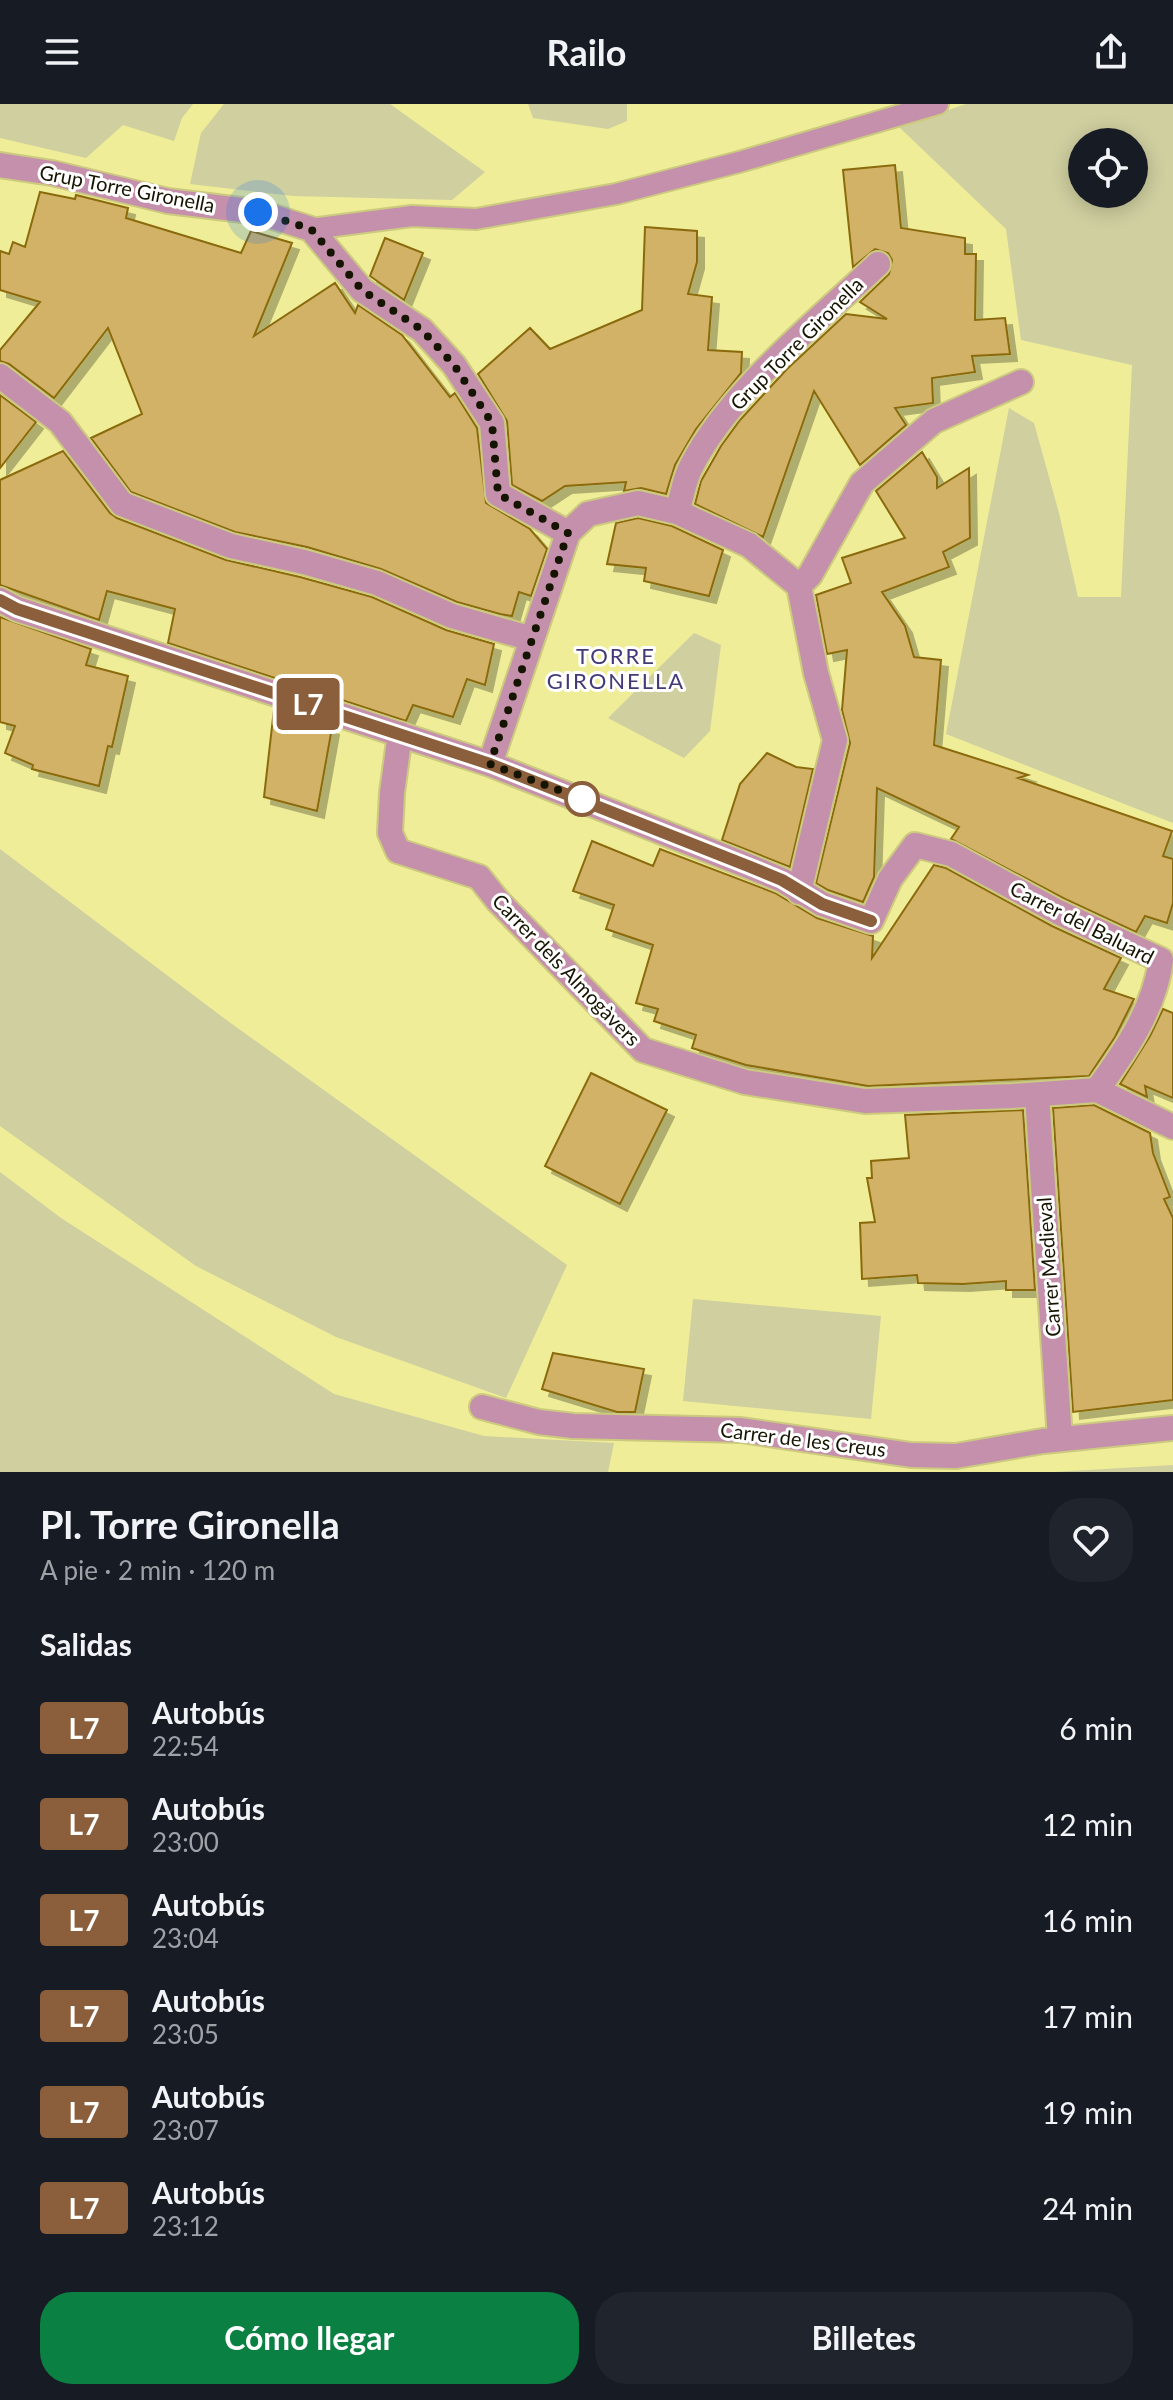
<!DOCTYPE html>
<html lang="es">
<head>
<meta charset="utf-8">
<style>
	:root { --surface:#171b24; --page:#20242c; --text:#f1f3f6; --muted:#9ea1a6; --accent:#0b8043 }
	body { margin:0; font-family:Lato,sans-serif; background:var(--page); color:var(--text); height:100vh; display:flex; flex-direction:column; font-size:30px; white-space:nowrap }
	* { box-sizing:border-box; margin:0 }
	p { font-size:26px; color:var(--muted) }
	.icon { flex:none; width:44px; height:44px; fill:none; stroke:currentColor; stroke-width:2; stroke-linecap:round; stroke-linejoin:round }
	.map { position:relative; height:1368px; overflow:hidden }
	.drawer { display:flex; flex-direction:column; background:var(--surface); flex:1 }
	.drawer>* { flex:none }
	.badge { padding:0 16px; border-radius:6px; font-size:28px; line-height:52px }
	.buttons { position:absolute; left:1068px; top:24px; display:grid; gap:16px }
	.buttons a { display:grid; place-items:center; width:80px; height:80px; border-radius:50%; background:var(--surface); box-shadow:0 4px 20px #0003; font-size:40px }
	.you { position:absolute; width:40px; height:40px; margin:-20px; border:6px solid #fff; border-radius:50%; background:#1a73e8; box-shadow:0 0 0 12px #1a73e833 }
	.map>.badge { position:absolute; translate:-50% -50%; box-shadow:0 0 0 4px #fff }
	h2 { padding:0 40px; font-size:30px; line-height:72px }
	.round { display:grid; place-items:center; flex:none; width:84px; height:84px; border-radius:32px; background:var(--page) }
	.head { display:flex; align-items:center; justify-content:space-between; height:136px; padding:0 40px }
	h1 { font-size:38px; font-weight:700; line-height:60px }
	.button { display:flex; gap:16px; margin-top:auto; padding:16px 40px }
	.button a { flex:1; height:92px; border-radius:32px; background:var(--accent); color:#fff; font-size:32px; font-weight:700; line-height:92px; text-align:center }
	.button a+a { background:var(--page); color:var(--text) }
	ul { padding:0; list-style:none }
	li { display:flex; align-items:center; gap:24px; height:96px; padding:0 40px }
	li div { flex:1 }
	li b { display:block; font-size:30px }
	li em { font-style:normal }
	li .badge { min-width:88px; font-weight:700; text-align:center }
	header { display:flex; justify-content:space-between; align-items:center; height:104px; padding:0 40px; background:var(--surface); font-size:36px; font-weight:700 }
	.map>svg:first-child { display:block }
	.green { fill:#cfcfa0; fill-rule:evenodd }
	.building { fill:#d2b266; stroke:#8a6b0d; stroke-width:2; filter:url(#shadow) }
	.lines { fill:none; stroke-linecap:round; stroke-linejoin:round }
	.service-casing { stroke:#ccca7f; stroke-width:24 }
	.pedestrian-casing { stroke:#ccca7f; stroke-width:28 }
	.minor-casing { stroke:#ccca7f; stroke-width:28 }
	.service { stroke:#c590ab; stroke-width:20 }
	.pedestrian { stroke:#c590ab; stroke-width:24 }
	.minor { stroke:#c590ab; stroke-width:24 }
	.line-casing { stroke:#fff; stroke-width:18 }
	.line { stroke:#8b5e3c; stroke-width:12 }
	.walk { stroke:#151400; stroke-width:8; stroke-dasharray:0 14.4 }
	.stop-dot { fill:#fff; stroke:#8b5e3c; stroke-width:4 }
	.labels { text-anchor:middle; stroke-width:6; stroke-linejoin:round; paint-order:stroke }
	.street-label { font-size:20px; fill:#151400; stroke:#fff }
	.neighbourhood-label { font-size:22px; letter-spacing:2px; fill:#433b77; stroke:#fff }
</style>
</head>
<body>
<header><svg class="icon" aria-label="menu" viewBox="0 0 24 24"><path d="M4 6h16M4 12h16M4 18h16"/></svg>Railo<svg class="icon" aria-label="share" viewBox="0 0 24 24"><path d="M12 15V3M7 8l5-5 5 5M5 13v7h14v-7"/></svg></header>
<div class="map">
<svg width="1173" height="1368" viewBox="0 0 1173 1368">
	<defs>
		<filter id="shadow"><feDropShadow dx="7" dy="7" stdDeviation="0" flood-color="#0004"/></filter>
	</defs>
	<rect width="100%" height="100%" fill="#efed97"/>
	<path class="green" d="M0,0H193L182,14L174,37L123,21L86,54L0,34Z
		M224,0H390L485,68L452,96L293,92L190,80L201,29Z
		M528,0H627V17L608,25L533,14Z
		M966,0H1173V719L946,630L1009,304L1034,319L1059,409L1078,493H1121L1132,261L1021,236L1006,125L899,23ZM1082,38H1134V90H1082Z
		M694,529L721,541L710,627L684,654L608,614Z
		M0,745L225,915L567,1161L506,1294L336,1233L196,1162L0,1022Z
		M0,1068L61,1114L334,1290L484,1332L614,1339L608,1368H0Z
		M693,1195L881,1212L871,1315L683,1297Z
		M1173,1361V1368H1054Z"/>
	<path class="building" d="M895,61L901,124L965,134V150H976L975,216L1005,214L1010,250L972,252L975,268L932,274L933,299L895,304L906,321L860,361L814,287L763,433L695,400L701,377L721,342L740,316L787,265L846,210L887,215L860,198L889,170L892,156L888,149L875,145L853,163L843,66Z
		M40,88L75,95L76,91L128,104L126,114L241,149L251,127L292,139L254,232L335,179L355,209L358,201L402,231L450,293L455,289L477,324L486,399L530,425L547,445L531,492L519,488L512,512L500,510L457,498L381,465L307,443L235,428L131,388L91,334L142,310L108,224L54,294L9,260L0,257V246L40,198L0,186V147L9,150L13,138L25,143Z
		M645,123L697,127V158L688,190L712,193L708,246L742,248L741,269L696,325L675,361L666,390L641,384L624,387L626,378L565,382L542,397L512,381L507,317L478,270L530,224L550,245L642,206Z
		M385,134L423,149L404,196L370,172Z
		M0,291L36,318L0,364Z
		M63,347L110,409L117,414L226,456L300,473L372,493L446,526L494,540L485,581L467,575L453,613L413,601L406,617L168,539L175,505L107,487L99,516L0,481V376Z
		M922,348L937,373V384L969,364L970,434L943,448L949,463L882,488L905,522L914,553L941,556L934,641L1028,671L1018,674L1172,727L1163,752L1173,755V799L1167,819L1145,812L1136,828L1065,795L951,735L959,723L877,684L874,773L863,798L828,786L816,779L850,639L842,606L847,546L827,550L816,491L851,479L842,454L905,434L876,387Z
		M638,414L672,422L723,446L709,492L644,477L646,464L607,460L616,419Z
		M0,513L91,545L86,561L128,572L112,643L108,642L99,682L32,665L33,661L5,649L15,622L0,618Z
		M274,605L332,624L317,707L264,693Z
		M767,649L796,663L813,665L790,763L722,736L740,680Z
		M592,737L653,762L660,745L775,789L817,814L873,832L872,854L934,761L946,764L1052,822L1121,854L1104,885L1134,895L1115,933L1089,972L868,982L746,961L692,944L696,931L654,917L658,905L636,899L653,841L606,825L614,801L573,787Z
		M1163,905L1173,909V994L1145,982L1147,993L1120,980L1150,932Z
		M591,969L667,1006L620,1100L545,1062Z
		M1094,1001L1150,1029L1153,1049L1170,1093L1164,1095L1173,1114V1296L1073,1308L1053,1004Z
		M1023,1006L1035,1186H1006V1177L963,1180L918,1179L917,1171L862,1175L860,1119L875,1118L867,1074H872L871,1057L909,1054L905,1011Z
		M553,1249L644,1265L635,1308H617L542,1285Z"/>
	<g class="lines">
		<g class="service-casing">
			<path id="service" d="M311,125L412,112L476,115L616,90L739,58L938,0"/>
		</g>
		<g class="pedestrian-casing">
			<path id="pedestrian" d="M1037,991L1060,1335"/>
		</g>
		<g class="minor-casing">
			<path id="minor" d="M0,61L52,69L168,97L258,108L311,125L362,186L422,226L454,261L492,319L498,390L568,429
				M0,272L60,318L122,400L231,442L304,458L377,479L452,512L532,535
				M677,408C682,393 684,375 692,361C731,286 816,219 878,160
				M799,482L810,471L862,379L934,317L1021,278
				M0,496L17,505L490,660L748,762L782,776L822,800L871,817L890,775L915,741L951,750L1058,808L1161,856C1154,906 1126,946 1097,986
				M400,630L392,689L390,729L398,747L479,773L498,797L643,946L745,978L865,997L1012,992L1097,986L1173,1023
				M490,660L568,429L588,410L638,399L677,408L749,441L799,482L816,569L835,636L799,788
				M482,1303L539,1318L573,1322L741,1326L911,1351L956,1352L1043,1337L1173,1324"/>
		</g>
		<use href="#service" class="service"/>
		<use href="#pedestrian" class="pedestrian"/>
		<use href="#minor" class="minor"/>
	</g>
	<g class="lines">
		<g class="line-casing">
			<path id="line" d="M0,496L17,505L490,660L748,762L782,776L822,800L871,817"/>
		</g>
		<use href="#line" class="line"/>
		<path class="walk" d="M258,108L311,125L362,186L422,226L454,261L492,319L498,390L568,429L490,660L582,695"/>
	</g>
	<circle class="stop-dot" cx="582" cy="695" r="16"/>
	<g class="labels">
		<g class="street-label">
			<text transform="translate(127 85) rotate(11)" y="7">Grup Torre Gironella</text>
			<text transform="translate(797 240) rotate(-45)" y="7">Grup Torre Gironella</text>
			<text transform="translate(1082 819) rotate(27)" y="7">Carrer del Baluard</text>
			<text transform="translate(566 866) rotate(46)" y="7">Carrer dels Almogàvers</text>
			<text transform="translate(1049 1163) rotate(-94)" y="7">Carrer Medieval</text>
			<text transform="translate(803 1336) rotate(7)" y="7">Carrer de les Creus</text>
		</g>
		<g class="neighbourhood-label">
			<text x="616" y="560">TORRE<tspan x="616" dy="25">GIRONELLA</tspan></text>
		</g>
	</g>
</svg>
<div class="buttons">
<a><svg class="icon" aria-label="locate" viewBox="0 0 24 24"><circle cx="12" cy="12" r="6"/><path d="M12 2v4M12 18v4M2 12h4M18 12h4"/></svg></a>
</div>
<div class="you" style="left:258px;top:108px"></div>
<b class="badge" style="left:308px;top:600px;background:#8b5e3c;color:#fff">L7</b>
</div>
<section class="drawer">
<div class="head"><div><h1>Pl. Torre Gironella</h1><p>A pie · 2 min · 120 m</p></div><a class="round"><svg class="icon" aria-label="heart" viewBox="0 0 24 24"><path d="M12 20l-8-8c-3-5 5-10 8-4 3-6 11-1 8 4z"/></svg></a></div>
<h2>Salidas</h2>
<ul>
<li><span class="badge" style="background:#8b5e3c;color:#fff">L7</span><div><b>Autobús</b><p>22:54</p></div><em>6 min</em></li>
<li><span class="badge" style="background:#8b5e3c;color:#fff">L7</span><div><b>Autobús</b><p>23:00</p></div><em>12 min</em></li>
<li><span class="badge" style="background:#8b5e3c;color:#fff">L7</span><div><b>Autobús</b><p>23:04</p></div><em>16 min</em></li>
<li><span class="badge" style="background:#8b5e3c;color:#fff">L7</span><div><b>Autobús</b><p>23:05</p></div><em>17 min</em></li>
<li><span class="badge" style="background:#8b5e3c;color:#fff">L7</span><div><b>Autobús</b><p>23:07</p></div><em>19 min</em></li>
<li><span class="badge" style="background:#8b5e3c;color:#fff">L7</span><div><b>Autobús</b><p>23:12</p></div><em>24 min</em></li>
</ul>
<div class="button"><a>Cómo llegar</a><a>Billetes</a></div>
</section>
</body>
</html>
